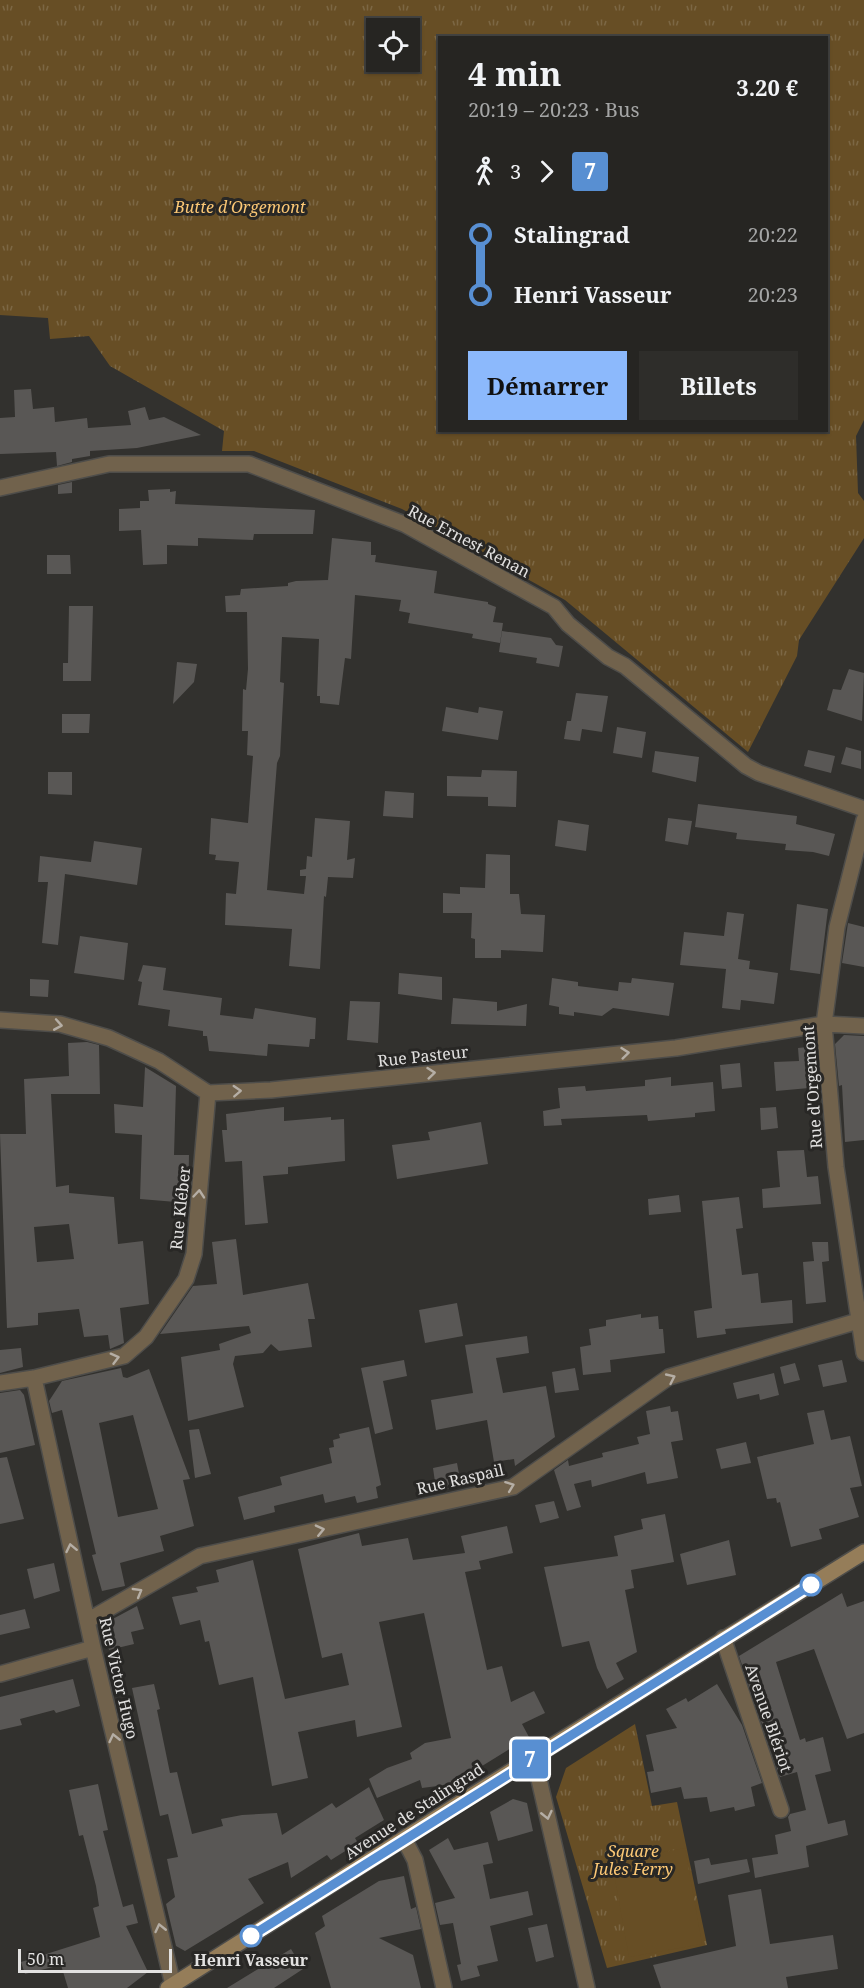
<!DOCTYPE html>
<html lang="fr">
<head>
<meta charset="utf-8">
<style>
	:root { --surface:#262522; --page:#2e2d2a; --text:#f1f3f6; --muted:#a4a5a5; --line:#424240; --accent:#8cb9fc }
	body { margin:0; font-family:"Noto Serif",serif; background:var(--page); color:var(--text); height:100vh; display:flex; flex-direction:column; font-size:22px; white-space:nowrap }
	* { box-sizing:border-box; margin:0 }
	p { font-size:20px; color:var(--muted) }
	.icon { flex:none; width:33px; height:33px; fill:none; stroke:currentColor; stroke-width:2; stroke-linecap:round; stroke-linejoin:round }
	.map { position:relative; flex:1; overflow:hidden }
	.details { position:absolute; left:438px; top:36px; width:390px; height:396px; display:flex; flex-direction:column; background:var(--surface); border-radius:0px; box-shadow:0 2px 4px #0004,0 0 0 2px var(--line) }
	.details>* { flex:none }
	.badge { padding:0 12px; border-radius:4px; font-size:21px; line-height:39px }
	.tools { position:absolute; left:366px; top:18px; display:grid; gap:12px }
	.tools a { display:grid; place-items:center; width:54px; height:54px; border-radius:0px; background:var(--surface); box-shadow:0 2px 4px #0004,0 0 0 2px var(--line); font-size:30px }
	.scale { position:absolute; left:18px; bottom:15px; width:154px; box-sizing:border-box; padding-left:6px; border:3px solid #e2e1e0; border-top:0; font-size:16px; line-height:21px; white-space:nowrap; color:#e2e1e0; -webkit-text-stroke:4px #282725; paint-order:stroke }
	.map>.badge { position:absolute; translate:-50% -50%; box-shadow:0 0 0 3px #fff }
	.legs { display:flex; align-items:center; gap:9px; height:66px; padding:0 30px; font-size:20px }
	.legs p { margin-inline-start:auto }
	.summary { display:flex; align-items:center; justify-content:space-between; height:102px; padding:0 30px }
	h1 { font-size:33px; font-weight:700; line-height:45px }
	.action { display:flex; gap:12px; margin-top:auto; padding:12px 30px }
	.action a { flex:1; height:69px; border-radius:0px; background:var(--accent); color:#111; font-size:24px; font-weight:700; line-height:69px; text-align:center }
	.action a+a { background:var(--page); color:var(--text) }
	ul { padding:0 30px; list-style:none }
	li { display:flex; align-items:center; gap:21px; height:60px; font-size:22px }
	li i { display:grid; place-items:center; width:9px; height:100%; margin:0 8px; background:currentColor }
	li i::after { content:''; width:15px; height:15px; margin:-8px; border:4px solid; border-radius:50%; background:var(--surface) }
	li p { margin-inline-start:auto }
	li:first-child i { background:linear-gradient(#0000 50%,currentColor 0) }
	li:last-child i { background:linear-gradient(currentColor 50%,#0000 0) }
	.map>svg:first-child { display:block }
	.grass { fill:url(#grass-tufts); fill-rule:evenodd }
	.pitch { fill:#674e25 }
	.building { fill:#595755; fill-rule:evenodd }
	.lines { fill:none; stroke-linecap:round; stroke-linejoin:round }
	.street-casing { stroke:#4e4d4a; stroke-width:18 }
	.secondary-casing { stroke:#4e4d4a; stroke-width:18 }
	.street { stroke:#71624c; stroke-width:15 }
	.secondary { stroke:#957d59; stroke-width:15 }
	.oneway { stroke:#b5aea5 }
	.line-1-casing { stroke:#fff; stroke-width:14 }
	.line-1 { stroke:#588fd2; stroke-width:9 }
	.stop-1-dot { fill:#fff; stroke:#588fd2; stroke-width:3 }
	.labels { text-anchor:middle; stroke-width:6; stroke-linejoin:round; paint-order:stroke }
	.park-label { font-size:16px; font-style:italic; fill:#fcc875; stroke:#282725 }
	.street-label { font-size:16px; fill:#e2e1e0; stroke:#282725 }
	.stop-label { font-size:16px; font-weight:bold; fill:#e2e1e0; stroke:#282725 }
</style>
</head>
<body>
<div class="map">
<svg width="864" height="1988" viewBox="0 0 864 1988">
	<defs>
		<pattern id="grass-tufts" width="24" height="20" patternUnits="userSpaceOnUse" patternTransform="scale(1.5)"><rect width="24" height="20" fill="#674e25"/><path d="M3 7l-1-3M5 7V3M7 7l1-3M15 17l-1-3M17 17v-4M19 17l1-3" fill="none" stroke="#7c6744"/></pattern>
	</defs>
	<rect width="100%" height="100%" fill="#32312e"/>
	<path class="grass" d="M0,0H864V420L856,436L858,493L864,501V538L799,640L797,656L748,752L565,600L402,509L254,451H222L224,431L110,366L89,336L50,339L48,318L0,315ZM376,28H410V62H376ZM440,38H826V430H440Z
		M635,1724L652,1806L677,1802L707,1945L607,1968L556,1797L566,1768Z"/>
	<path class="pitch" d="M685,1848L702,1944L629,1957L612,1862Z"/>
	<path class="building" d="M31,389L33,409L54,407L55,422L87,418L88,428L131,425L128,411L145,407L149,420L164,417L201,435L137,448L90,451V456L72,459V462L57,466L56,452L0,454V418L15,417L14,390Z
		M72,482V493L58,494V485Z
		M170,489V492L176,491L175,504L315,510L313,534H254L253,540L198,538V546L167,545V564L143,565L141,530L119,531V509L140,508V501H149L148,490Z
		M332,538L371,542V555H376L375,562L437,571L434,593L488,602V604L496,607L493,622L503,623L500,643L472,638L473,634L408,623L410,613L399,611L401,600L355,595L351,659L345,658L339,705L320,703V696H317L319,639L282,637L280,682L284,683L280,756L277,763L267,890L304,894L306,876H300V870L306,869L307,856L312,857L315,818L350,821L347,860L355,858L353,878L328,877L326,897L324,896L320,969L289,966L292,929L225,925L226,893L236,894L239,862L215,860L216,855L209,854L211,818L248,823L253,756L247,755L248,731H242L243,689L246,690L248,669L247,612H226L225,596L240,595L241,589L288,586V583L296,581L328,580Z
		M47,555H70L71,574H47Z
		M69,606H93L91,681H63V663H68Z
		M502,631L551,638L556,645L563,646L559,667L536,663L537,658L499,652Z
		M177,662L197,664L194,682L173,704Z
		M849,669L864,673L862,721L827,710L833,689L841,690Z
		M576,693L608,696L602,732L582,729L580,741L564,739L567,721H571Z
		M446,707L478,713L479,707L503,711L498,740L442,731Z
		M62,714H90L89,733H62Z
		M617,727L646,732L642,758L613,753Z
		M846,747L861,751V769L841,764Z
		M808,750L835,756L831,773L804,766Z
		M655,751L699,757L696,782L652,772Z
		M482,770L517,771L516,807L488,806V797L447,796V776L481,777Z
		M48,772H72V795L48,794Z
		M385,791L414,793L413,818L383,816Z
		M698,804L797,816L796,824L835,834L829,856L813,852L785,850L786,844L736,839L737,833L695,827Z
		M668,818L692,821L688,845L665,841Z
		M558,820L589,825L586,851L555,846Z
		M94,841L142,848L137,885L65,874L58,945L42,943L48,882H38L40,856L91,862Z
		M486,854L510,855V894H519L521,914L545,915L543,952L501,950V958H475V939L471,938L472,913H443V893L460,894V887L485,888Z
		M797,904L828,909L820,974L790,970Z
		M727,912L744,914L738,959L750,961L749,969L778,973L774,1004L741,1000L740,1010L722,1008L726,969L680,965L684,932L724,936Z
		M848,923L864,927V967L842,963Z
		M80,936L128,943L124,980L74,973Z
		M143,965L166,968L163,990L222,998L220,1015L253,1019L255,1008L316,1018L315,1039H310L309,1047L268,1044L267,1056L209,1051L207,1036H203V1031L168,1026L170,1010L138,1005L142,982L138,981Z
		M399,973L442,977V1000L398,994Z
		M552,978L578,982V986L618,991L619,982L631,983L632,978L674,983L669,1016L613,1008L602,1016L574,1012V1016L559,1014V1007L549,1005Z
		M30,979L49,980L48,997L30,996Z
		M453,998L497,1002V1011L527,1004L526,1026L451,1024Z
		M350,1001L380,1002L378,1043L347,1040Z
		M844,1035L864,1036V1140L845,1142L842,1085L839,1086L835,1044Z
		M87,1042L99,1045L100,1094H51L56,1187L69,1185V1193L114,1197L118,1244L143,1241L149,1304L120,1308L124,1343L110,1349L108,1335L84,1337L79,1309L38,1313V1325L7,1328L0,1134H26L24,1079L69,1076L68,1043ZM69,1224L74,1259L37,1262L34,1227Z
		M816,1046L820,1087L776,1091L774,1062L799,1061L798,1048Z
		M740,1063L742,1087L722,1089L720,1065Z
		M145,1067L176,1086L174,1155H189L188,1203L140,1199L142,1135L115,1133L114,1104L143,1107Z
		M671,1077V1086L713,1082L715,1111L695,1113V1117L648,1121L647,1115L561,1119L562,1125L544,1126L543,1111L560,1108L558,1088L585,1086L586,1091L645,1086V1080Z
		M284,1107V1121L331,1117V1120L344,1119L345,1161L288,1167V1174L263,1176L268,1223L245,1225L242,1161L225,1162L222,1130H227L226,1114Z
		M776,1107L778,1128L761,1130L760,1108Z
		M481,1122L488,1164L397,1179L392,1145L430,1140L428,1132Z
		M804,1150L807,1177L818,1176L821,1204L763,1208L762,1189L780,1187L777,1151Z
		M679,1195L681,1212L649,1215L648,1199Z
		M739,1197L743,1228L736,1229L742,1275L758,1273L761,1303L792,1300L793,1323L725,1329L726,1334L697,1338L694,1311L712,1308L702,1201Z
		M236,1239L243,1295L308,1283L315,1319H308L312,1347L279,1351L271,1344L263,1353L235,1356L233,1364L244,1407L188,1421L181,1357L220,1350L219,1344L251,1333L249,1326L160,1334L193,1286L217,1284L212,1242Z
		M812,1242H828L829,1261L822,1262L826,1302L806,1304L803,1262L814,1261Z
		M457,1303L463,1336L425,1343L419,1310Z
		M641,1314V1318L658,1316L659,1329H663L665,1353L610,1360L611,1372L583,1375L580,1347L591,1345L589,1329L606,1326V1320Z
		M527,1336L529,1353L496,1358L503,1393L546,1386L555,1437L515,1466L514,1459L494,1462L487,1420L436,1430L431,1400L473,1393L465,1345Z
		M21,1348L23,1367L0,1373V1350Z
		M404,1360L407,1376L383,1381L393,1429L375,1434L361,1368Z
		M842,1360L847,1382L823,1387L818,1365Z
		M795,1363L800,1380L784,1384L780,1367Z
		M121,1368L123,1377L127,1378L149,1369L190,1479L183,1480L194,1526L160,1536L164,1551L120,1563L125,1586L102,1591L92,1555L96,1554L62,1410L52,1413L49,1401L62,1381ZM133,1415L158,1509L118,1517L99,1423Z
		M575,1368L579,1390L555,1393L552,1372Z
		M774,1373L779,1395L760,1400L759,1394L737,1399L733,1383Z
		M20,1390L24,1395L35,1445L0,1453V1393Z
		M670,1406L671,1412L678,1411L683,1440L671,1442L678,1478L647,1484L645,1472L592,1487L591,1480L574,1484L581,1507L567,1511L554,1470L568,1460L569,1466L603,1457L602,1453L639,1444L637,1437L650,1434L646,1411Z
		M824,1410L831,1440L850,1436L862,1486L850,1488L859,1517L819,1529L822,1539L791,1547L780,1502L777,1503L776,1498L767,1499L757,1457L814,1444L807,1413Z
		M369,1427L381,1485L376,1487L378,1498L357,1503L355,1496L325,1503L323,1494L274,1506L275,1512L244,1520L238,1497L282,1485L280,1477L332,1463L329,1448L334,1447L333,1440L340,1438L339,1434Z
		M199,1429L211,1474L195,1478L189,1430Z
		M746,1442L751,1463L721,1469L716,1449Z
		M7,1457L24,1519L0,1524V1458Z
		M457,1463L461,1485L444,1490V1487L436,1489L433,1468Z
		M554,1501L559,1518L540,1523L535,1505Z
		M665,1514L674,1562L631,1570L634,1588L625,1590L637,1652L616,1663L624,1679L607,1689L597,1668L589,1641L562,1647L544,1567L618,1556L614,1536L643,1529L641,1519Z
		M507,1526L513,1553L479,1561L481,1569L465,1572L487,1670L502,1666L511,1702L534,1691L545,1713L522,1724L529,1737L453,1784L422,1788L420,1780L377,1798L369,1779L387,1768L412,1759L410,1753L425,1743L451,1738L424,1613L379,1622L402,1727L357,1737L355,1720L298,1732L308,1778L272,1786L253,1677L219,1685L209,1641L205,1642L200,1620L180,1625L172,1597L198,1592L196,1587L219,1582L216,1570L253,1560L285,1699L349,1685L342,1653L322,1658L298,1549L359,1533L362,1546L408,1538L413,1560L465,1553L461,1536Z
		M729,1540L736,1575L687,1585L680,1554Z
		M54,1563L60,1591L34,1599L27,1569Z
		M842,1593L847,1607L864,1601V1733L847,1739L814,1649L776,1662L800,1740L805,1738L806,1742L823,1737L831,1771L815,1775L828,1824L845,1820L848,1835L806,1846L809,1867L755,1878L752,1858L778,1854L775,1835L791,1831L788,1817L790,1814L806,1810L797,1772L780,1777L739,1656Z
		M137,1606L144,1629L131,1632L134,1644L109,1650L105,1632L109,1621Z
		M25,1609L30,1628L0,1635V1615Z
		M73,1679L80,1706L56,1713L54,1710L20,1719L22,1725L0,1730V1697Z
		M154,1684L160,1709L157,1710L170,1773L177,1772L192,1834L223,1826L221,1819L242,1815L277,1813L282,1835L332,1803L336,1808L369,1787L384,1820L355,1838L358,1843L331,1860L327,1855L291,1878L288,1862L248,1879L264,1903L185,1951L176,1946L166,1904L175,1897L167,1859L178,1857L168,1814L160,1816L132,1688Z
		M717,1684L742,1725L762,1783L751,1787L755,1806L735,1811L734,1807L710,1812L707,1797L684,1799L681,1787L651,1793L647,1772L654,1771L646,1735L677,1728L666,1709L686,1698L688,1702Z
		M98,1784L108,1830L103,1831L116,1881L123,1907L133,1904L138,1923L126,1926L148,1972L127,1988H68L61,1965L25,1974L21,1962L100,1937L93,1908L99,1906L96,1886L83,1835L79,1836L69,1790Z
		M513,1799L527,1803L533,1831L498,1841L490,1812Z
		M448,1838L454,1850L488,1842L493,1863L483,1865L490,1899L528,1891L533,1915L490,1926L498,1961L477,1966L480,1976L461,1981L457,1965L461,1964L453,1923L440,1925L435,1903L455,1898L429,1850Z
		M709,1858L711,1865L747,1859L750,1872L698,1884L694,1861Z
		M404,1876L411,1909L416,1907L421,1929L379,1938L413,1955L421,1988H331L315,1933L325,1926L322,1916L379,1881Z
		M761,1889L770,1944L833,1935L838,1969L786,1977L788,1988H661L653,1965L736,1946L728,1895Z
		M547,1924L554,1957L536,1962L528,1928Z
		M291,1949L303,1969L274,1988H227Z"/>
	<g class="lines">
		<g class="street-casing">
			<path id="street" d="M0,488L109,464H249L404,524L554,607L568,624L608,657L625,666L746,766L759,773L864,809
				M864,820L837,927L824,1024L836,1167L864,1353
				M0,1020L60,1024L109,1038L159,1061L208,1093L271,1090L676,1048L824,1024L864,1026
				M34,1378L93,1648L173,1985
				M0,1383L34,1378L124,1356L146,1337L186,1279L194,1254L208,1093
				M87,1621L200,1556L513,1487L669,1377L858,1321
				M723,1638L781,1810
				M0,1674L93,1648
				M528,1760L538,1775L587,1988
				M404,1839L415,1860L444,1988"/>
		</g>
		<g class="secondary-casing">
			<path id="secondary" d="M168,1988L463,1801L864,1552"/>
		</g>
		<use href="#street" class="street"/>
		<use href="#secondary" class="secondary"/>
	</g>
	<defs><path id="oneway-chevron" d="M-2-3.5L2.5 0L-2 3.5" fill="none" stroke-width="1.6" stroke-linecap="round" stroke-linejoin="round" transform="scale(1.5)"/></defs>
	<g class="oneway">
		<use href="#oneway-chevron" transform="translate(58 1025) rotate(10)"/>
		<use href="#oneway-chevron" transform="translate(625 1053) rotate(-6)"/>
		<use href="#oneway-chevron" transform="translate(431 1073) rotate(-6)"/>
		<use href="#oneway-chevron" transform="translate(237 1091) rotate(-3)"/>
		<use href="#oneway-chevron" transform="translate(199 1194) rotate(-85)"/>
		<use href="#oneway-chevron" transform="translate(115 1358) rotate(-15)"/>
		<use href="#oneway-chevron" transform="translate(671 1378) rotate(-25)"/>
		<use href="#oneway-chevron" transform="translate(510 1486) rotate(-21)"/>
		<use href="#oneway-chevron" transform="translate(320 1530) rotate(-13)"/>
		<use href="#oneway-chevron" transform="translate(71 1548) rotate(-102)"/>
		<use href="#oneway-chevron" transform="translate(138 1592) rotate(-30)"/>
		<use href="#oneway-chevron" transform="translate(114 1738) rotate(-103)"/>
		<use href="#oneway-chevron" transform="translate(547 1815) rotate(77)"/>
		<use href="#oneway-chevron" transform="translate(160 1928) rotate(-103)"/>
	</g>
	<g class="lines">
		<g class="line-1-casing">
			<path id="line-1" d="M251,1936L811,1585"/>
		</g>
		<use href="#line-1" class="line-1"/>
	</g>
	<g class="stop-1-dot">
		<circle cx="811" cy="1585" r="10"/>
		<circle cx="251" cy="1936" r="10"/>
	</g>
	<g class="labels">
		<g class="park-label">
			<text x="240" y="213">Butte d'Orgemont</text>
			<text x="633" y="1857">Square<tspan x="633" dy="18">Jules Ferry</tspan></text>
		</g>
		<g class="street-label">
			<text transform="translate(469 541) rotate(28)" y="6">Rue Ernest Renan</text>
			<text transform="translate(423 1056) rotate(-6)" y="6">Rue Pasteur</text>
			<text transform="translate(812 1087) rotate(-94)" y="6">Rue d'Orgemont</text>
			<text transform="translate(180 1208) rotate(-84)" y="6">Rue Kléber</text>
			<text transform="translate(460 1479) rotate(-13)" y="6">Rue Raspail</text>
			<text transform="translate(119 1678) rotate(77)" y="6">Rue Victor Hugo</text>
			<text transform="translate(769 1718) rotate(71)" y="6">Avenue Blériot</text>
			<text transform="translate(414 1811) rotate(-33)" y="6">Avenue de Stalingrad</text>
		</g>
		<g class="stop-label">
			<text x="251" y="1966">Henri Vasseur</text>
		</g>
	</g>
</svg>
<div class="tools">
<a><svg class="icon" aria-label="locate" viewBox="0 0 24 24"><circle cx="12" cy="12" r="6"/><path d="M12 2v4M12 18v4M2 12h4M18 12h4"/></svg></a>
</div>
<div class="scale">50 m</div>
<b class="badge" style="left:530px;top:1759px;background:#588fd2;color:#fff">7</b>
<section class="details">
<div class="summary"><div><h1>4 min</h1><p>20:19 – 20:23 · Bus</p></div><b>3.20 €</b></div>
<div class="legs"><svg class="icon" aria-label="walk" viewBox="0 0 24 24"><circle cx="13" cy="4" r="2"/><path d="M13 8l-2 6 4 7M11 14l-3 7M7 12l3-4h3l4 4"/></svg>3<svg class="icon" aria-label="forward" viewBox="0 0 24 24"><path d="M9 5l7 7-7 7"/></svg><b class="badge" style="background:#588fd2;color:#fff">7</b></div>
<ul>
<li><i style="color:#588fd2"></i><b>Stalingrad</b><p>20:22</p></li>
<li><i style="color:#588fd2"></i><b>Henri Vasseur</b><p>20:23</p></li>
</ul>
<div class="action"><a>Démarrer</a><a>Billets</a></div>
</section>
</div>
</body>
</html>
